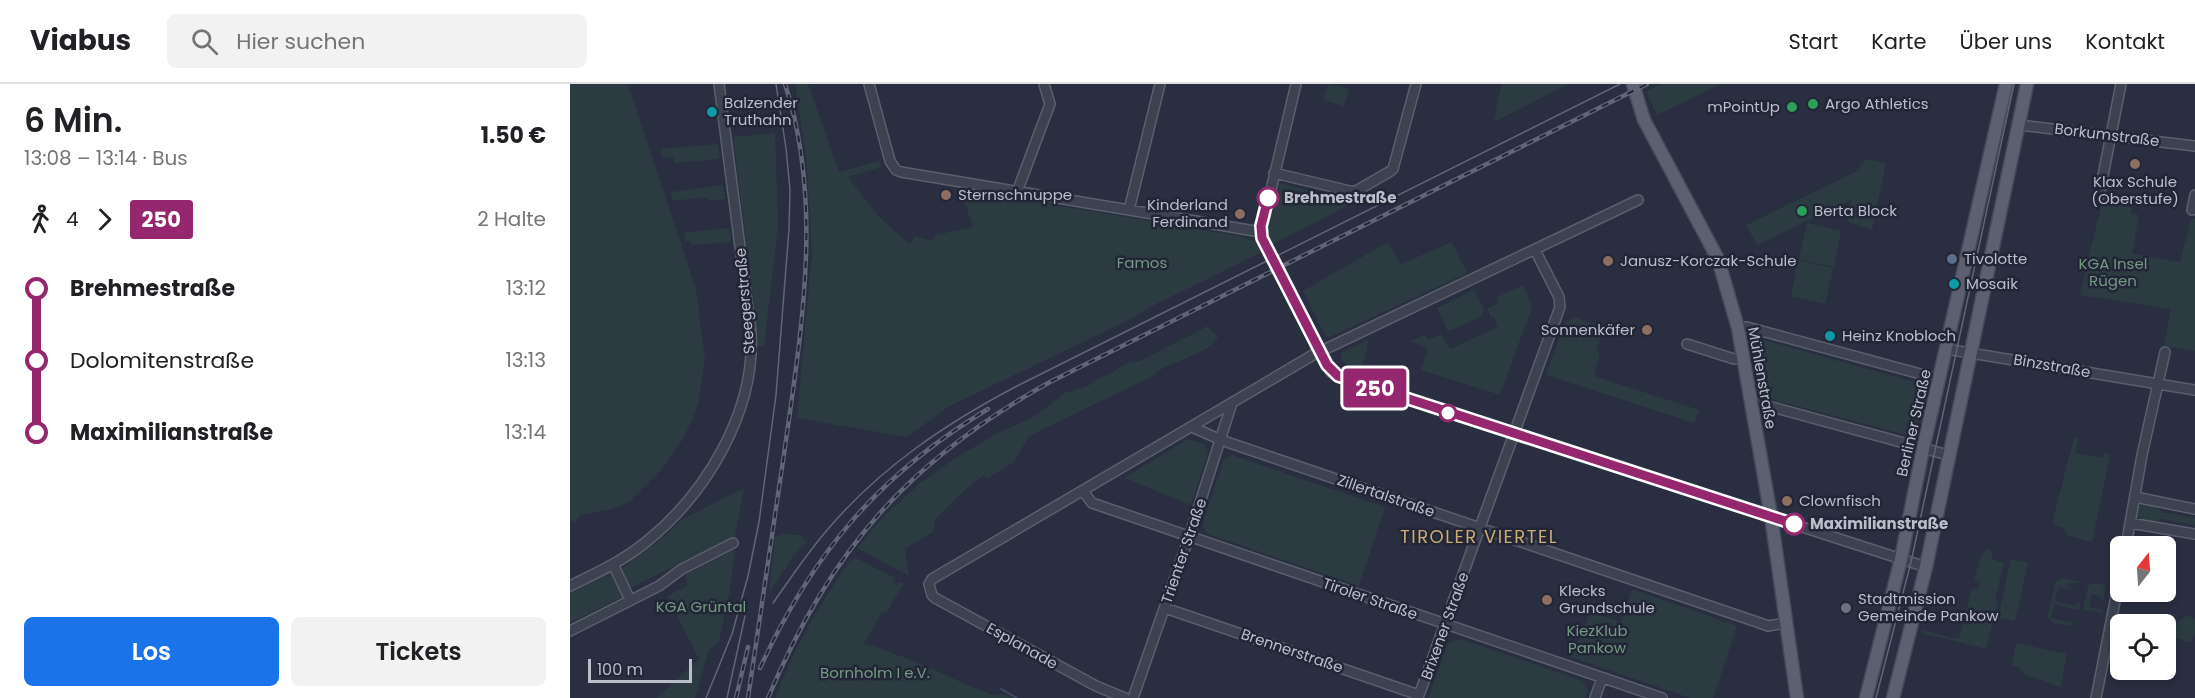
<!DOCTYPE html>
<html lang="de">
<head>
<meta charset="utf-8">
<style>
	:root { --surface:#fff; --page:#f2f2f2; --text:#202124; --muted:#757577; --line:#e0e0e0; --accent:#1a73e8 }
	body { margin:0; font-family:Poppins,sans-serif; background:var(--page); color:var(--text); height:100vh; display:flex; flex-direction:column; font-size:22px; white-space:nowrap }
	* { box-sizing:border-box; margin:0 }
	p { font-size:20px; color:var(--muted) }
	.icon { flex:none; width:33px; height:33px; fill:none; stroke:currentColor; stroke-width:2; stroke-linecap:round; stroke-linejoin:round }
	.map { position:relative; flex:1; overflow:hidden }
	.panel { display:flex; flex-direction:column; background:var(--surface); width:570px }
	.panel>* { flex:none }
	.badge { padding:0 12px; border-radius:4px; font-size:21px; line-height:39px }
	.needle { width:39px; rotate:17deg }
	.tools { position:absolute; left:1540px; top:452px; display:grid; gap:12px }
	.tools a { display:grid; place-items:center; width:66px; height:66px; border-radius:9px; background:var(--surface); box-shadow:0 3px 9px #0003; font-size:30px }
	.scale { position:absolute; left:18px; bottom:15px; width:104px; box-sizing:border-box; padding-left:6px; border:3px solid #babdca; border-top:0; font-size:16px; line-height:21px; white-space:nowrap; color:#babdca; -webkit-text-stroke:4px #222636; paint-order:stroke }
	.map>.badge { position:absolute; translate:-50% -50%; box-shadow:0 0 0 3px #fff }
	.legs { display:flex; align-items:center; gap:9px; height:66px; padding:0 24px; font-size:20px }
	.legs p { margin-inline-start:auto }
	.summary { display:flex; align-items:center; justify-content:space-between; height:102px; padding:0 24px }
	h1 { font-size:33px; font-weight:600; line-height:45px }
	.primary-button { display:flex; gap:12px; margin-top:auto; padding:12px 24px }
	.primary-button a { flex:1; height:69px; border-radius:9px; background:var(--accent); color:#fff; font-size:24px; font-weight:600; line-height:69px; text-align:center }
	.primary-button a+a { background:var(--page); color:var(--text) }
	ul { padding:0 24px; list-style:none }
	li { display:flex; align-items:center; gap:21px; height:72px; font-size:22px }
	li i { display:grid; place-items:center; width:9px; height:100%; margin:0 8px; background:currentColor }
	li i::after { content:''; width:15px; height:15px; margin:-8px; border:4px solid; border-radius:50%; background:var(--surface) }
	li p { margin-inline-start:auto }
	li:first-child i { background:linear-gradient(#0000 50%,currentColor 0) }
	li:last-child i { background:linear-gradient(currentColor 50%,#0000 0) }
	header { display:flex; align-items:center; gap:36px; box-sizing:border-box; height:84px; padding:0 30px; background:var(--surface); border-bottom:2px solid var(--line) }
	header strong { font-size:28px }
	nav { display:flex; gap:33px; margin-inline-start:auto; font-size:21px }
	.search { width:420px; height:54px; background:var(--page); display:flex; align-items:center; gap:15px; box-sizing:border-box; padding:0 21px; border-radius:9px; color:var(--muted); font-size:22px }
	main { display:flex; flex:1; min-height:0 }
	.map>svg:first-child { display:block }
	.green { fill:#2b3b41 }
	.lines { fill:none; stroke-linecap:round; stroke-linejoin:round }
	.stream { stroke:#414a68; stroke-width:2 }
	.minor-casing { stroke:#5b5f6d; stroke-width:12 }
	.major-casing { stroke:#474a59; stroke-width:15 }
	.minor { stroke:#3d4250; stroke-width:9 }
	.major { stroke:#5c6070; stroke-width:12 }
	.tram { stroke:#606577; stroke-width:1.5 }
	.rail-casing { stroke:#606577; stroke-width:4.5 }
	.rail { stroke:#222636; stroke-width:2; stroke-dasharray:7; stroke-linecap:butt }
	.line-1-casing { stroke:#fff; stroke-width:14 }
	.line-1 { stroke:#95276e; stroke-width:9 }
	.leisure-dot { fill:#2e9e5b; stroke:#222636; stroke-width:2 }
	.culture-dot { fill:#0f9aa8; stroke:#222636; stroke-width:2 }
	.education-dot { fill:#8d6e63; stroke:#222636; stroke-width:2 }
	.stop-1-dot { fill:#fff; stroke:#95276e; stroke-width:3 }
	.service-dot { fill:#5c6f8a; stroke:#222636; stroke-width:2 }
	.worship-dot { fill:#6b7280; stroke:#222636; stroke-width:2 }
	.labels { text-anchor:middle; stroke-width:5; stroke-linejoin:round; paint-order:stroke }
	.poi-label { font-size:15px; fill:#babdca; stroke:#222636; text-anchor:start }
	.street-label { font-size:15px; fill:#babdca; stroke:#222636 }
	.stop-label { font-size:15px; font-weight:bold; fill:#babdca; stroke:#222636; text-anchor:start }
	.park-label { font-size:15px; fill:#749983; stroke:#222636 }
	.quarter-label { font-size:18px; letter-spacing:1.5px; fill:#ccab73; stroke:#222636 }
</style>
</head>
<body>
<header>
<strong>Viabus</strong>
<div class="search"><svg class="icon" aria-label="search" viewBox="0 0 24 24"><circle cx="10" cy="10" r="6"/><path d="M15 15l6 6"/></svg>Hier suchen</div>
<nav><a>Start</a><a>Karte</a><a>Über uns</a><a>Kontakt</a></nav>
</header>
<main>
<section class="panel">
<div class="summary"><div><h1>6 Min.</h1><p>13:08 – 13:14 · Bus</p></div><b>1.50 €</b></div>
<div class="legs"><svg class="icon" aria-label="walk" viewBox="0 0 24 24"><circle cx="13" cy="4" r="2"/><path d="M13 8l-2 6 4 7M11 14l-3 7M7 12l3-4h3l4 4"/></svg>4<svg class="icon" aria-label="forward" viewBox="0 0 24 24"><path d="M9 5l7 7-7 7"/></svg><b class="badge" style="background:#95276e;color:#fff">250</b><p>2 Halte</p></div>
<ul>
<li><i style="color:#95276e"></i><b>Brehmestraße</b><p>13:12</p></li>
<li><i style="color:#95276e"></i><span>Dolomitenstraße</span><p>13:13</p></li>
<li><i style="color:#95276e"></i><b>Maximilianstraße</b><p>13:14</p></li>
</ul>
<div class="primary-button"><a>Los</a><a>Tickets</a></div>
</section>
<div class="map">
<svg width="1625" height="614" viewBox="0 0 1625 614">
	<rect width="100%" height="100%" fill="#292f40"/>
	<path class="green" d="M0,0H58L126,205L135,275L128,320L123,334L111,358L92,385L59,418L42,425L10,431L5,438L0,436Z
		M225,0H238L269,88L310,77L311,83L278,93L308,132L339,160L343,158L344,152L362,157L365,151L403,143L390,105L669,152L687,158L692,168L580,223L563,234L378,323L337,353L227,334L242,168L236,72Z
		M758,0L779,5L774,22L753,16Z
		M931,0H999L924,38Z
		M1091,0H1151L1087,31L1076,7Z
		M205,49L208,141L194,263L188,262L185,226L163,53Z
		M148,60L150,75L104,79L103,73L92,74L91,65Z
		M1297,75L1316,79L1302,146L1278,138L1281,116L1187,161L1176,141L1285,88Z
		M710,99L717,101L785,118L703,160L697,149Z
		M153,101L155,115L139,117L138,113L102,117L101,108Z
		M1532,118L1562,124L1561,130L1569,131L1562,170L1610,178L1621,135H1625V267L1594,262L1601,225L1510,211Z
		M1237,139L1271,147L1264,183L1229,175Z
		M159,144L161,158L121,161L120,157L115,158L114,149Z
		M818,158L831,180L882,158L897,189L760,253L755,251L733,207Z
		M1228,176L1263,184L1255,220L1221,212Z
		M953,201L962,223L930,311L851,286L858,265L841,257L855,251L858,256L871,250L880,265L926,244L928,242L924,233L921,234L917,225L929,219L927,213Z
		M904,206L914,225L912,232L882,246H878L867,224Z
		M1006,234L1031,242L1032,250L1026,266L1030,269L1024,292L1129,326L1124,339L976,291L995,238Z
		M638,242L648,254C633,274 593,278 585,291L459,352L444,378L416,395L414,391L398,403L365,435L363,448L335,465L339,492L287,464L314,432L350,399L392,370L435,345H437L465,332L495,309L520,301L523,297L542,289L555,280L572,276Z
		M1186,254L1356,301L1344,353L1193,313L1183,258Z
		M799,255L792,285L772,278L771,269Z
		M1504,353L1508,354L1506,369L1533,374L1535,368L1540,371L1522,458L1498,452L1494,444L1482,440Z
		M618,355L634,360L638,369L621,421L554,394Z
		M662,371L815,423L789,502L638,450L632,441L654,375Z
		M174,404L165,452L60,504L51,485L89,457L113,435Z
		M1574,419L1587,421L1592,428L1625,434V441L1592,435L1585,439L1571,436L1566,431L1567,423Z
		M214,450L230,451L237,458L224,471L199,509L205,453Z
		M1419,464L1423,469L1421,475L1434,479L1425,515L1428,516L1416,565L1352,549L1353,546L1381,554H1389L1402,504L1408,505L1410,498L1404,496L1411,471Z
		M165,465L159,511L149,558L139,566L125,614H87L129,575L97,512L117,502L116,490Z
		M286,474L325,494L323,499L326,501L330,498L334,499L316,529L312,528L294,559L344,577L402,603L423,611L434,610L443,614H205C224,564 250,519 281,475Z
		M1441,475L1458,479L1445,537L1428,534Z
		M40,488L52,513L0,539V508Z
		M1492,494L1512,499H1498L1497,503L1505,505V506L1488,503L1485,517L1506,522L1508,518H1510L1509,526L1484,520L1481,534L1504,539L1502,542L1483,539L1478,533L1485,498Z
		M1522,499L1536,501L1532,521L1531,512L1522,510L1519,523L1533,526V529L1513,525L1518,502Z
		M1062,505L1167,542L1143,614H1120L1001,573L1020,528L1051,538Z
		M1617,531L1625,535V549L1621,559L1602,553L1607,539Z
		M891,555L1013,597L1018,607L1015,614H858L878,559Z
		M1446,559L1497,570L1491,603L1456,591L1449,584L1442,582Z"/>
	<g class="lines">
		<path class="stream" d="M431,605L447,614"/>
		<g class="minor-casing">
			<path id="minor" d="M299,0L320,77L326,86L331,88L691,148
				M726,0L691,148L692,154L761,288L768,292L846,318L1356,483
				M1449,41L1625,62
				M704,89L780,107H786L819,88L823,85L846,0
				M447,108L480,20L474,0
				M1529,112L1551,0
				M559,126L590,0
				M1622,126L1625,111
				M1168,244L1177,243L1369,295
				M1117,260L1164,275L1173,274
				M1376,265L1625,306
				M1182,322L1191,320L1378,371
				M622,343L651,356L1187,538L1198,542L1216,539
				M513,407L522,419L1092,614
				M1565,413L1625,425
				M1560,439L1625,450
				M1556,462L1572,371L1595,268
				M43,480L60,516
				M0,502C26,489 53,477 76,458C136,410 186,327 181,248L149,0
				M595,524L849,611
				M0,547L89,502L112,485L163,459
				M555,614L526,602L365,514L362,511L359,500L362,495L743,271L1068,116
				M563,614L619,453L662,319
				M848,614L990,223L989,213L965,166
				M1025,614L1032,594
				M1526,614L1551,487"/>
		</g>
		<g class="major-casing">
			<path id="major" d="M1063,0L1074,36L1081,49L1148,175L1168,244L1201,432L1227,614
				M1296,614L1331,475L1353,365L1436,0
				M1323,614L1356,483L1457,0"/>
		</g>
		<use href="#minor" class="minor"/>
		<use href="#major" class="major"/>
		<path class="tram" d="M203,519C221,494 237,469 258,445C311,383 375,340 447,302L1050,0
			M136,614L162,550L178,492L189,438L206,311L219,145L220,106L216,64L206,0
			M157,614L175,532
			M1306,614L1341,478L1444,0"/>
		<g class="rail-casing">
			<path id="rail" d="M190,584C243,469 308,391 418,325
				M166,614L178,563
				M178,614C190,533 202,452 214,370C231,249 254,119 215,0
				M198,614C260,466 339,376 480,298L1077,0"/>
		</g>
		<use href="#rail" class="rail"/>
	</g>
	<g class="lines">
		<g class="line-1-casing">
			<path id="line-1" d="M698,114L691,142L692,154L757,281L768,292L1224,440"/>
		</g>
		<use href="#line-1" class="line-1"/>
	</g>
	<g class="leisure-dot">
		<circle cx="1243" cy="20" r="6"/>
		<circle cx="1222" cy="23" r="6"/>
		<circle cx="1232" cy="127" r="6"/>
	</g>
	<g class="culture-dot">
		<circle cx="142" cy="28" r="6"/>
		<circle cx="1384" cy="200" r="6"/>
		<circle cx="1260" cy="252" r="6"/>
	</g>
	<g class="education-dot">
		<circle cx="1565" cy="80" r="6"/>
		<circle cx="376" cy="111" r="6"/>
		<circle cx="670" cy="130" r="6"/>
		<circle cx="1038" cy="177" r="6"/>
		<circle cx="1077" cy="246" r="6"/>
		<circle cx="1217" cy="417" r="6"/>
		<circle cx="977" cy="516" r="6"/>
	</g>
	<g class="stop-1-dot">
		<circle cx="698" cy="114" r="10"/>
		<circle cx="878" cy="329" r="8"/>
		<circle cx="1224" cy="440" r="10"/>
	</g>
	<circle class="service-dot" cx="1382" cy="175" r="6"/>
	<circle class="worship-dot" cx="1276" cy="524" r="6"/>
	<g class="labels">
		<g class="poi-label">
			<text x="154" y="24">Balzender<tspan x="154" dy="17">Truthahn</tspan></text>
			<text x="1255" y="25">Argo Athletics</text>
			<text x="1210" y="28" text-anchor="end">mPointUp</text>
			<text x="1565" y="103" text-anchor="middle">Klax Schule<tspan x="1565" dy="17">(Oberstufe)</tspan></text>
			<text x="388" y="116">Sternschnuppe</text>
			<text x="658" y="126" text-anchor="end">Kinderland<tspan x="658" dy="17">Ferdinand</tspan></text>
			<text x="1244" y="132">Berta Block</text>
			<text x="1394" y="180">Tivolotte</text>
			<text x="1050" y="182">Janusz-Korczak-Schule</text>
			<text x="1396" y="205">Mosaik</text>
			<text x="1065" y="251" text-anchor="end">Sonnenkäfer</text>
			<text x="1272" y="257">Heinz Knobloch</text>
			<text x="1229" y="422">Clownfisch</text>
			<text x="989" y="512">Klecks<tspan x="989" dy="17">Grundschule</tspan></text>
			<text x="1288" y="520">Stadtmission<tspan x="1288" dy="17">Gemeinde Pankow</tspan></text>
		</g>
		<g class="street-label">
			<text transform="translate(1537 51) rotate(7)" y="5">Borkumstraße</text>
			<text transform="translate(175 217) rotate(-95)" y="5">Steegerstraße</text>
			<text transform="translate(1482 282) rotate(10)" y="5">Binzstraße</text>
			<text transform="translate(1192 294) rotate(80)" y="5">Mühlenstraße</text>
			<text transform="translate(1344 339) rotate(-77)" y="5">Berliner Straße</text>
			<text transform="translate(816 412) rotate(19)" y="5">Zillertalstraße</text>
			<text transform="translate(614 467) rotate(-71)" y="5">Trienter Straße</text>
			<text transform="translate(800 515) rotate(19)" y="5">Tiroler Straße</text>
			<text transform="translate(875 542) rotate(-70)" y="5">Brixener Straße</text>
			<text transform="translate(452 562) rotate(29)" y="5">Esplanade</text>
			<text transform="translate(722 567) rotate(19)" y="5">Brennerstraße</text>
		</g>
		<g class="stop-label">
			<text x="714" y="119">Brehmestraße</text>
			<text x="1240" y="445">Maximilianstraße</text>
		</g>
		<g class="park-label">
			<text x="572" y="184">Famos</text>
			<text x="1543" y="185">KGA Insel<tspan x="1543" dy="17">Rügen</tspan></text>
			<text x="131" y="528">KGA Grüntal</text>
			<text x="1027" y="552">KiezKlub<tspan x="1027" dy="17">Pankow</tspan></text>
			<text x="305" y="594">Bornholm I e.V.</text>
		</g>
		<g class="quarter-label">
			<text x="909" y="459">TIROLER VIERTEL</text>
		</g>
	</g>
</svg>
<div class="tools">
<a><svg class="needle" viewBox="-14 -14 28 28"><path d="M0-13l5 13h-10z" fill="#e53935"/><path d="M0 13l5-13h-10z" fill="#757577"/></svg></a>
<a><svg class="icon" aria-label="locate" viewBox="0 0 24 24"><circle cx="12" cy="12" r="6"/><path d="M12 2v4M12 18v4M2 12h4M18 12h4"/></svg></a>
</div>
<div class="scale">100 m</div>
<b class="badge" style="left:805px;top:304px;background:#95276e;color:#fff">250</b>
</div>
</main>
</body>
</html>
